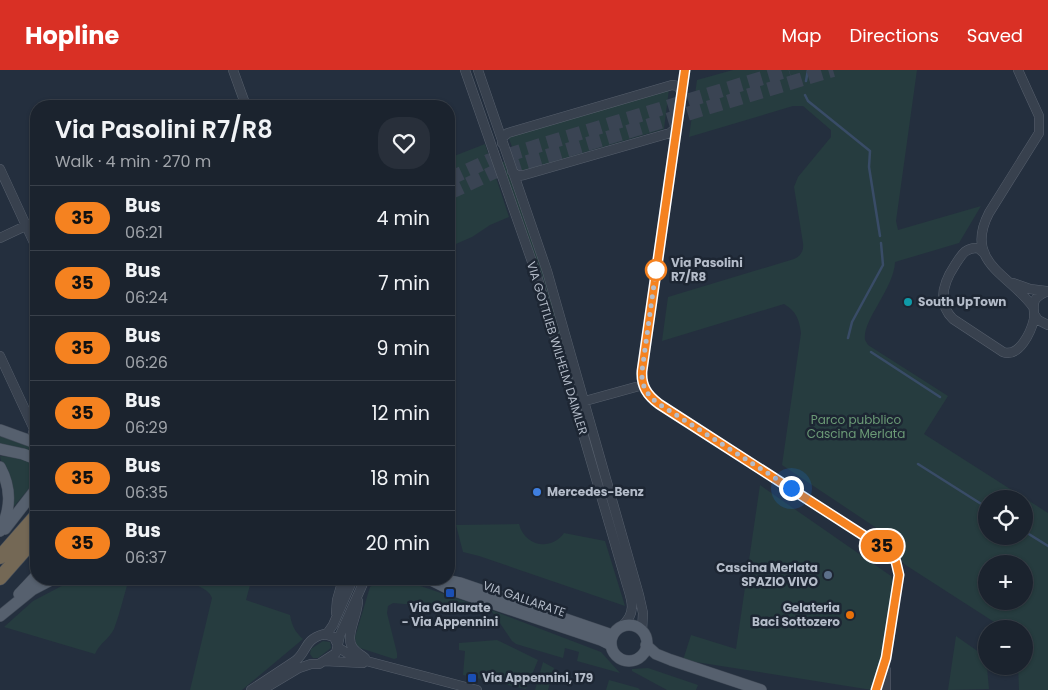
<!DOCTYPE html>
<html lang="en">
<head>
<meta charset="utf-8">
<style>
	:root { --surface:#1b232e; --page:#282f3a; --text:#f1f3f6; --muted:#a0a4aa; --line:#39404a; --accent:#d93025 }
	body { margin:0; font-family:Poppins,sans-serif; background:var(--page); color:var(--text); height:100vh; display:flex; flex-direction:column; font-size:19px; white-space:nowrap }
	* { box-sizing:border-box; margin:0 }
	p { font-size:16px; color:var(--muted) }
	.icon { flex:none; width:28px; height:28px; fill:none; stroke:currentColor; stroke-width:2; stroke-linecap:round; stroke-linejoin:round }
	.map { position:relative; flex:1; overflow:hidden }
	.sheet { position:absolute; left:30px; top:30px; width:425px; height:485px; display:flex; flex-direction:column; background:var(--surface); border-radius:20px; box-shadow:0 1px 4px #0004,0 0 0 1px var(--line) }
	.sheet>* { flex:none }
	.badge { padding:0 10px; border-radius:16px; font-size:18px; line-height:32px }
	.tools { position:absolute; left:978px; top:420px; display:grid; gap:10px }
	.tools a { display:grid; place-items:center; width:55px; height:55px; border-radius:50%; background:var(--surface); box-shadow:0 1px 4px #0004,0 0 0 1px var(--line); font-size:25px }
	.you { position:absolute; width:25px; height:25px; margin:-12px; border:4px solid #fff; border-radius:50%; background:#1a73e8; box-shadow:0 0 0 8px #1a73e833 }
	.map>.badge { position:absolute; translate:-50% -50%; box-shadow:0 0 0 2px #fff }
	.round { display:grid; place-items:center; flex:none; width:52px; height:52px; border-radius:20px; background:var(--page) }
	.head { display:flex; align-items:center; justify-content:space-between; height:85px; padding:0 25px }
	h1 { font-size:24px; font-weight:600; line-height:38px }
	ul { padding:0; list-style:none }
	li { display:flex; align-items:center; gap:15px; height:65px; padding:0 25px; border-top:1px solid var(--line) }
	li div { flex:1 }
	li b { display:block; font-size:19px }
	li em { font-style:normal }
	li .badge { min-width:55px; font-weight:700; text-align:center }
	header { display:flex; align-items:center; gap:30px; box-sizing:border-box; height:70px; padding:0 25px; background:var(--accent); color:#fff }
	header strong { font-size:24px }
	nav { display:flex; gap:28px; margin-inline-start:auto; font-size:18px }
	.map>svg:first-child { display:block }
	.green { fill:#263c3f; fill-rule:evenodd }
	.lines { fill:none; stroke-linecap:round; stroke-linejoin:round }
	.stream { stroke:#394c67; stroke-width:2.5 }
	.highway-tunnel { stroke:#3a4453; stroke-width:14; stroke-dasharray:14 7; stroke-linecap:butt }
	.minor-casing { stroke:#565f6c; stroke-width:10 }
	.major-casing { stroke:#414a57; stroke-width:12 }
	.highway-casing { stroke:#434c59; stroke-width:15 }
	.minor { stroke:#38414e; stroke-width:9 }
	.major { stroke:#56606e; stroke-width:11 }
	.highway { stroke:#746855; stroke-width:14 }
	.line-casing { stroke:#fff; stroke-width:11 }
	.line { stroke:#f58220; stroke-width:8 }
	.walk { stroke:#b4bcc9; stroke-width:5; stroke-dasharray:0 9 }
	.stop-dot { fill:#fff; stroke:#f58220; stroke-width:2.5 }
	.culture-dot { fill:#0f9aa8; stroke:#1d2633; stroke-width:2 }
	.shop-dot { fill:#3f7fe0; stroke:#1d2633; stroke-width:2 }
	.service-dot { fill:#5c6f8a; stroke:#1d2633; stroke-width:2 }
	.transit-dot { fill:#1a4fb4; stroke:#1d2633; stroke-width:2 }
	.food-dot { fill:#e8710a; stroke:#1d2633; stroke-width:2 }
	.labels { text-anchor:middle; stroke-width:5; stroke-linejoin:round; paint-order:stroke }
	.stop-label { font-size:12px; font-weight:bold; fill:#b4bcc9; stroke:#1d2633; text-anchor:start }
	.poi-label { font-size:12px; font-weight:bold; fill:#b4bcc9; stroke:#1d2633; text-anchor:start }
	.street-label { font-size:12px; fill:#b4bcc9; stroke:#1d2633 }
	.park-label { font-size:12px; fill:#6b9a76; stroke:#1d2633 }
</style>
</head>
<body>
<header>
<strong>Hopline</strong>
<nav><a>Map</a><a>Directions</a><a>Saved</a></nav>
</header>
<div class="map">
<svg width="1048" height="620" viewBox="0 0 1048 620">
	<rect width="100%" height="100%" fill="#242f3e"/>
	<path class="green" d="M733,0H917L896,151L898,160L981,136L959,173L895,192C894,219 862,250 865,270L868,275L948,326L924,364L1048,443V620H1019L1018,596H1024V559H1005L904,494L895,479L884,471V463L782,395L801,263C799,249 796,241 784,234L662,271L668,227L794,189C801,186 804,181 803,173L794,117L798,107L831,67V60L803,36H793L689,67L697,10ZM986,429H1024V466H986ZM986,494H1024V531H986Z
		M669,19L664,59L521,101L508,66Z
		M485,74L509,147L490,155L472,167L449,177V88Z
		M505,91L544,202L566,274L562,276L544,211L501,93Z
		M565,280L628,502L626,504L564,282Z
		M0,366L36,378V384L0,375Z
		M0,386L15,387L36,395V410L11,440Z
		M760,415L891,506L893,514L878,605L872,620L683,590L691,565L736,579Z
		M519,454C525,477 551,481 564,463L605,471L625,536L479,486L463,482L456,455Z
		M75,509H129C124,525 120,543 114,559C109,569 99,574 95,584L4,557L33,531Z
		M171,509H247L250,515L246,530L290,545C292,556 295,562 303,569L242,620H190L212,528C208,515 183,512 171,509Z
		M382,509H398L406,511L482,537L483,541L393,533L388,536L387,543L397,583V588L394,589L360,578L356,574L355,567L370,517Z
		M491,540L601,582L620,603L577,591L579,582L565,578L563,588L516,574L512,571Z
		M956,566L986,587L989,619L948,620Z
		M497,570L538,590L526,619L463,605L465,581L459,580V573Z
		M323,571L330,572L331,578L318,588H313L310,584L311,579Z
		M543,592L554,598L548,620H535Z
		M648,598L698,615L696,620H667L632,601V599Z
		M609,610L638,618L640,620H606Z"/>
	<g class="lines">
		<path class="stream" d="M806,11L808,0
			M805,25L808,31L870,81L869,97L880,166
			M848,268L852,252L883,195L881,173
			M871,282L940,327
			M918,394L986,437
			M1024,461L1048,476"/>
		<path class="highway-tunnel" d="M449,109L488,91L789,0
			M449,123L494,102L833,0"/>
		<g class="minor-casing">
			<path id="minor" d="M233,0L246,36
				M465,0L537,206L625,508C630,527 639,541 622,556
				M478,0L547,201L639,525L643,543L642,561
				M685,0L642,301C641,316 647,325 659,334L891,483L896,492L899,505L886,588L877,620
				M1018,0L1039,46V63L989,143C963,193 1011,205 1033,237
				M502,73L503,67L508,63L672,15L678,16L682,23
				M0,99L36,177
				M512,101L518,106L524,105L670,63L677,57
				M0,168L36,151
				M985,184L978,178C965,177 961,186 955,195C943,213 937,233 953,249L1003,282C1019,288 1031,262 1034,249C1035,242 1032,236 1035,230C1038,225 1043,223 1048,221
				M1013,213L1030,219L1046,221
				M1034,244L1038,250L1048,255
				M0,286L34,359L31,371
				M585,331L643,315
				M358,531C358,545 344,567 353,578C356,582 361,585 365,588
				M336,543L337,530L343,509
				M326,565L333,555L353,509
				M325,591L363,593
				M251,620L295,591C308,581 303,570 324,564L334,567L339,578L355,588L477,620
				M262,620L299,598L311,594H319L336,583L340,565L365,509
				M886,620V600"/>
		</g>
		<g class="major-casing">
			<path id="major" d="M0,360L36,373
				M0,379L23,384L36,389
				M0,397C12,419 11,439 0,461
				M5,459L36,419
				M429,509L449,519L601,570L611,575
				M441,509L460,513L612,565
				M19,524L36,506
				M0,546L32,520L53,509
				M611 573a18 18 0 1 1 36 0a18 18 0 1 1-36 0Z
				M646,575L656,584L671,590L761,620"/>
		</g>
		<g class="highway-casing">
			<path id="highway" d="M0,487L36,446
				M0,508L36,467"/>
		</g>
		<use href="#minor" class="minor"/>
		<use href="#major" class="major"/>
		<use href="#highway" class="highway"/>
	</g>
	<g class="lines">
		<g class="line-casing">
			<path id="line" d="M685,0L642,301C641,316 647,325 659,334L891,483L896,492L899,505L886,588L876,620"/>
		</g>
		<use href="#line" class="line"/>
		<path class="walk" d="M656,200L642,301C641,316 647,325 659,334L791,418"/>
	</g>
	<circle class="stop-dot" cx="656" cy="200" r="10"/>
	<circle class="culture-dot" cx="908" cy="232" r="5"/>
	<circle class="shop-dot" cx="537" cy="422" r="5"/>
	<circle class="service-dot" cx="828" cy="505" r="5"/>
	<g class="transit-dot">
		<rect x="445" y="518" width="10" height="10" rx="2.5"/>
		<rect x="467" y="603" width="10" height="10" rx="2.5"/>
	</g>
	<circle class="food-dot" cx="850" cy="545" r="5"/>
	<g class="labels">
		<g class="stop-label">
			<text x="671" y="197">Via Pasolini<tspan x="671" dy="14">R7/R8</tspan></text>
		</g>
		<g class="poi-label">
			<text x="918" y="236">South UpTown</text>
			<text x="547" y="426">Mercedes-Benz</text>
			<text x="818" y="502" text-anchor="end">Cascina Merlata<tspan x="818" dy="14">SPAZIO VIVO</tspan></text>
			<text x="450" y="542" text-anchor="middle">Via Gallarate<tspan x="450" dy="14">- Via Appennini</tspan></text>
			<text x="840" y="542" text-anchor="end">Gelateria<tspan x="840" dy="14">Baci Sottozero</tspan></text>
			<text x="482" y="612">Via Appennini, 179</text>
		</g>
		<g class="street-label">
			<text transform="translate(557 278) rotate(73)" y="4">VIA GOTTLIEB WILHELM DAIMLER</text>
			<text transform="translate(524 529) rotate(19)" y="4">VIA GALLARATE</text>
		</g>
		<g class="park-label">
			<text x="856" y="354">Parco pubblico<tspan x="856" dy="14">Cascina Merlata</tspan></text>
		</g>
	</g>
</svg>
<div class="tools">
<a><svg class="icon" aria-label="locate" viewBox="0 0 24 24"><circle cx="12" cy="12" r="6"/><path d="M12 2v4M12 18v4M2 12h4M18 12h4"/></svg></a>
<a>+</a>
<a>−</a>
</div>
<div class="you" style="left:791px;top:418px"></div>
<b class="badge" style="left:882px;top:476px;background:#f58220;color:#111">35</b>
<section class="sheet">
<div class="head"><div><h1>Via Pasolini R7/R8</h1><p>Walk · 4 min · 270 m</p></div><a class="round"><svg class="icon" aria-label="heart" viewBox="0 0 24 24"><path d="M12 20l-8-8c-3-5 5-10 8-4 3-6 11-1 8 4z"/></svg></a></div>
<ul>
<li><span class="badge" style="background:#f58220;color:#111">35</span><div><b>Bus</b><p>06:21</p></div><em>4 min</em></li>
<li><span class="badge" style="background:#f58220;color:#111">35</span><div><b>Bus</b><p>06:24</p></div><em>7 min</em></li>
<li><span class="badge" style="background:#f58220;color:#111">35</span><div><b>Bus</b><p>06:26</p></div><em>9 min</em></li>
<li><span class="badge" style="background:#f58220;color:#111">35</span><div><b>Bus</b><p>06:29</p></div><em>12 min</em></li>
<li><span class="badge" style="background:#f58220;color:#111">35</span><div><b>Bus</b><p>06:35</p></div><em>18 min</em></li>
<li><span class="badge" style="background:#f58220;color:#111">35</span><div><b>Bus</b><p>06:37</p></div><em>20 min</em></li>
</ul>
</section>
</div>
</body>
</html>
